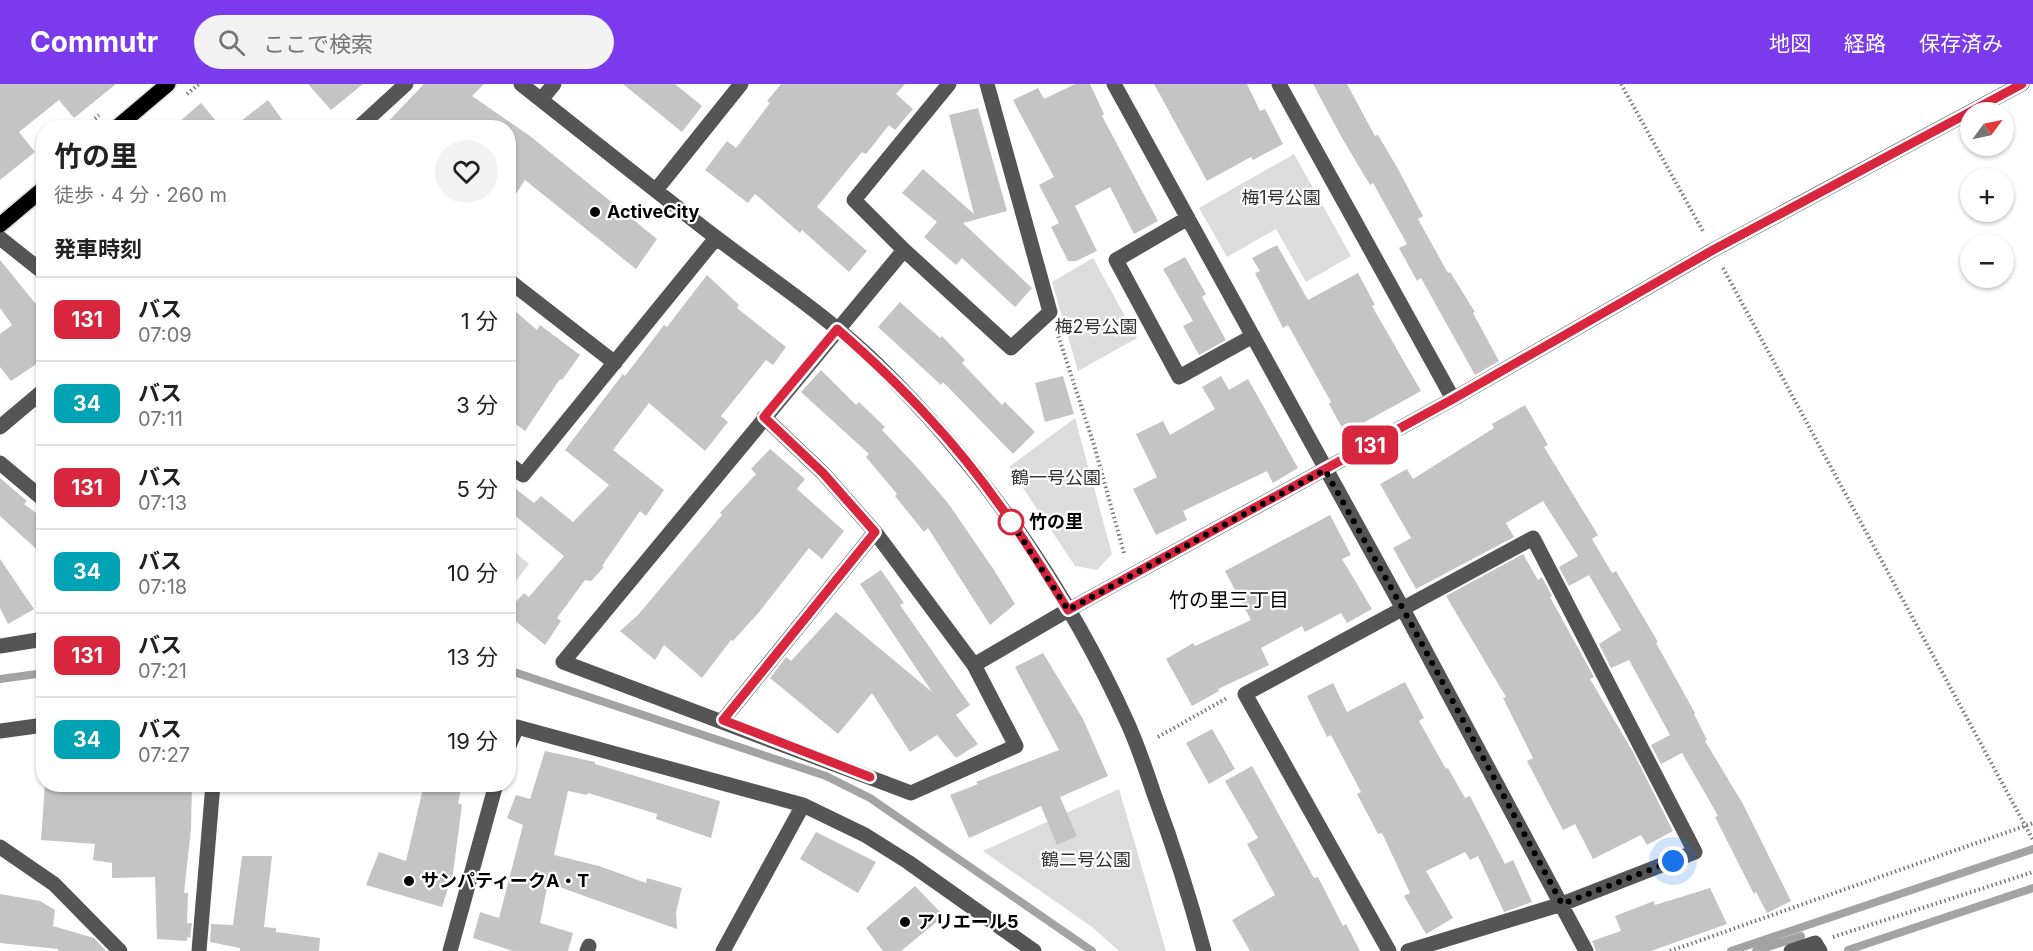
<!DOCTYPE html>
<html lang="ja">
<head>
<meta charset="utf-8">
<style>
	:root { --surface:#fff; --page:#f2f2f2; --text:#222; --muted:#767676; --line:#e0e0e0; --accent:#7c3aed }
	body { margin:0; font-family:Inter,"Noto Sans JP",sans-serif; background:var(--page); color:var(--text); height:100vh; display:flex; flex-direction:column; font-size:22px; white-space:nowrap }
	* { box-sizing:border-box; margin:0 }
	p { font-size:20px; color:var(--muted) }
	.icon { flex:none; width:33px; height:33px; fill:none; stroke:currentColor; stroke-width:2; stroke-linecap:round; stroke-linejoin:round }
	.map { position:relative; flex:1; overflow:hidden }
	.details { position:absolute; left:36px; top:36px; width:480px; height:672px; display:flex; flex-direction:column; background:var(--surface); border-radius:24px; box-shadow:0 2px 4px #0004 }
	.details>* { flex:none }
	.badge { padding:0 12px; border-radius:9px; font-size:21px; line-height:39px }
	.needle { width:39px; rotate:57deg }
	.tools { position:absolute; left:1960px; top:18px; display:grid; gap:12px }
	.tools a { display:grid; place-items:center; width:54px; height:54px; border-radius:50%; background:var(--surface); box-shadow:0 2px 4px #0004; font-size:30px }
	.you { position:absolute; width:30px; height:30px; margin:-15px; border:4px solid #fff; border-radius:50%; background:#1a73e8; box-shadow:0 0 0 9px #1a73e833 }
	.map>.badge { position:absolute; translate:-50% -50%; box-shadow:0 0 0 3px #fff }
	h2 { padding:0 18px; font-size:22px; line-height:54px }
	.round { display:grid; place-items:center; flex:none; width:63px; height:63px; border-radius:32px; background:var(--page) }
	.head { display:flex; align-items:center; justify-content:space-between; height:102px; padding:0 18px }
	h1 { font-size:28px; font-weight:700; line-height:45px }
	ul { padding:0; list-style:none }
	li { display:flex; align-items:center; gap:18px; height:84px; padding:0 18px; border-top:2px solid var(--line) }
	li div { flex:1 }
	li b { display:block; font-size:22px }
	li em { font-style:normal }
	li .badge { min-width:66px; font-weight:700; text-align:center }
	header { display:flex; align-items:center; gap:36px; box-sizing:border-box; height:84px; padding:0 30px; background:var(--accent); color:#fff }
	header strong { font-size:28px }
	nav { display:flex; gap:33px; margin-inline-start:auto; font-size:21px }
	.search { width:420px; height:54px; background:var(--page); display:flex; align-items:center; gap:15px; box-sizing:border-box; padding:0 21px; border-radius:33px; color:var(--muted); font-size:22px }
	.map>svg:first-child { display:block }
	.green { fill:#dcdcdc }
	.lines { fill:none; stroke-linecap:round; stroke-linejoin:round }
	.stream { stroke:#a3a3a3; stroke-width:8 }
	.building { fill:#c4c4c4 }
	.major-casing { stroke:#dbdbdb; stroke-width:18 }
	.path { stroke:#777; stroke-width:4; stroke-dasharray:1.5 3; stroke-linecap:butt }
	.minor { stroke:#555; stroke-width:15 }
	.major { stroke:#000; stroke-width:15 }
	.line-casing { stroke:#fff; stroke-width:14 }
	.line { stroke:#d7263d; stroke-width:9 }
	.walk { stroke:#000; stroke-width:6; stroke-dasharray:0 10.8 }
	.poi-dot { fill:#000; stroke:#fff; stroke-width:2 }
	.stop-dot { fill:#fff; stroke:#d7263d; stroke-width:3 }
	.labels { text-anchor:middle; stroke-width:4.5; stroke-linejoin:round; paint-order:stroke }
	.park-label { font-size:18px; fill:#333; stroke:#fff }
	.poi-label { font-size:18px; font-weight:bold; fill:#000; stroke:#fff; text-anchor:start }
	.stop-label { font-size:18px; font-weight:bold; fill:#000; stroke:#fff; text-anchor:start }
	.neighbourhood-label { font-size:20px; fill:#000; stroke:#fff }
</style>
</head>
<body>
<header>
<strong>Commutr</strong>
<div class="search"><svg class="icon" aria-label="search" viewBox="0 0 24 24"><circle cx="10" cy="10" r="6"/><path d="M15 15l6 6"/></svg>ここで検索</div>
<nav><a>地図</a><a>経路</a><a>保存済み</a></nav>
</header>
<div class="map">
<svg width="2033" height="867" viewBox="0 0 2033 867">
	<rect width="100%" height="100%" fill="#fff"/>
	<path class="green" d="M1294,70L1351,172L1306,198L1276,145L1227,173L1199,124Z
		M1093,174L1137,254L1078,287L1052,198Z
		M1075,334L1112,470L1097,486L1075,482L1009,383Z
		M509,463L529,480L509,506Z
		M1119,705L1166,867H1119L1092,843L983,767Z"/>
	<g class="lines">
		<path class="stream" d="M508,586L826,692L870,714L1092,867
			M0,595L44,589
			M1848,866L2033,804
			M1731,867L2033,765
			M1756,867L1801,852"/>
	</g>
	<path class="building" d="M0,0H116L74,34L59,16L19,48L35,68L0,96Z
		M308,0H363L331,26Z
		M424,0H484L472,12L530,52L657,155L636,185L525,96L508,122V44H382Z
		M623,0H675L702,22L682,48Z
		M781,0H905L896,10L913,25L895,46L889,41L866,70L862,68L817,123L867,167L849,188L802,146L800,149L755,110L748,119L705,86L727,57L736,64L770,19L767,17Z
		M1075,0H1090L1104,30L1102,32L1158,137L1134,150L1110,103L1075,122L1097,167L1076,177H1068L1051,143L1059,139L1039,101L1054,93L1013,16L1038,4L1044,15Z
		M1154,0H1247L1260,27L1265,25L1283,60L1253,76L1251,73L1207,97Z
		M1313,0H1347L1375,52L1378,51L1398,85L1423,132L1418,135L1448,189L1450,188L1475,228L1473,229L1499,277L1475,291L1421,194L1417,197L1399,164L1407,160L1373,99L1370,101L1342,54Z
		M268,16L288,44H232Z
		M201,19L222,44H172Z
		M978,24L1007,127L963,139L1032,204L1015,223L962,174L956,181L924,153L937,138L902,109L923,85L974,130L949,31Z
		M1277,161L1308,216L1358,189L1375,221L1372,222L1421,307L1345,349L1329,320L1331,318L1288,241L1283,244L1255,189L1260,187L1252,174Z
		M1185,173L1206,210L1202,213L1226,256L1199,271L1183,242L1193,237L1163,185Z
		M0,176L44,230V275L11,297L0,283V250L12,241L0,224Z
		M707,191L739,221L737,224L786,263L773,281L766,276L721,332L728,338L705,367L649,319L613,366L664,406L646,432L640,427L602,482L604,483L591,497L585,496L557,534L561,537L545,561L508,531V526L524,509L529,513L564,472L508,426V399L534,419L541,412L573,438L609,401L565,366L623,290L625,292L664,241L667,243Z
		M900,218L940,254L942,252L965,276L962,279L1002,321L1005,318L1035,348L1013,370L943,298L941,301L878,243Z
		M508,221L537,246L540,241L580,271L562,296L560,295L525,347L508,334Z
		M821,286L856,321L859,318L885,343L882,346L916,382L948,419L994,486L1015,520L990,541L928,444L924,448L895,412L897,410L866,373L869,370L801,308Z
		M1063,292L1074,330L1045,338L1035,299Z
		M1221,292L1229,306L1248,295L1298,384L1273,399L1267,387L1183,427L1187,436L1156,451L1133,405L1157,393L1136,350L1163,337L1170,351L1215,325L1202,303Z
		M1525,321L1548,361L1544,363L1598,451L1592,455L1612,489L1616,487L1658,558L1656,559L1695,629L1694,630L1707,656L1705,657L1743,720L1791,817L1767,829L1756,808L1754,810L1715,733L1718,732L1682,669L1661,680L1651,661L1670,651L1629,576L1611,584L1599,560L1621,546L1589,491L1569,502L1559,483L1578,472L1543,417L1506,439L1514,453L1416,505L1393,464L1411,454L1380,400L1407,385L1413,395L1494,344L1492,340Z
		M770,365L805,395L797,405L844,447L822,475L809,464L760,527L733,557L731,556L702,594L664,561L655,576L620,547L638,531L722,431L720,429L756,390L751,385Z
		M0,394L27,417L24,420L44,435V472L0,432Z
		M1330,431L1351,471L1342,475L1372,525L1347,539L1341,529L1305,548L1302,542L1261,564L1269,581L1218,605L1219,607L1192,622L1166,575L1193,559L1195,562L1251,536L1225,487Z
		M1523,470L1538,496L1542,493L1552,512L1550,513L1594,593L1590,595L1633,668L1673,747L1647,761L1641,751L1593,775L1575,740L1563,746L1527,677L1533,674L1503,614L1506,613L1446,512Z
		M0,475L34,525L8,540L0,524Z
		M881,486L904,519L900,521L970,621L956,631L978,660L956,674L937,651L910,668L872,609L838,650L770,594L786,573L791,577L836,528L932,608L860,500Z
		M1043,569L1083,635L1108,692L1060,713L1077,752L1057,761L1041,722L969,754L950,711L978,700L976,698L1059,666L1015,583Z
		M1405,598L1424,634L1419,637L1446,685L1448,684L1465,714L1470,712L1505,780L1513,776L1532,818L1504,828L1478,772L1470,776L1465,768L1426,787L1453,834L1426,850L1404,812L1410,809L1382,749L1378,750L1357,710L1361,708L1331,651L1327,653L1307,612L1333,599L1347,628Z
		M1212,645L1235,685L1209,700L1186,659Z
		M545,667L595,678V680L720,717L711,754L656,735L657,730L588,709L587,711L568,707L554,771L599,782L646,799L647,794L682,804L676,828L677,845L548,799L540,839L573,849L568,867H513L473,854L480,828L499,834L523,741L507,734L516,711L530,715Z
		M1252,682L1314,794L1318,793L1343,842L1346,840L1360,867H1250L1232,836L1275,811L1247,760L1258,754L1225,697Z
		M45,700H192L191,745L184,809H188L187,839H192L190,854L187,853V857L157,855L155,793L112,794V779L93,776L95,760L41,756Z
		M424,700H462L458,719L462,721L453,789L442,823L366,801L379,768L406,777Z
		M816,748L876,778L858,809L800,775Z
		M242,772H272L264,843L276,844V848L320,854L319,867H240V864L210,858L211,840L233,841Z
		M915,802L944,832L901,867H883L866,844Z
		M1710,804L1727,840L1651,867H1596L1592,857L1621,847L1615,832L1654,817L1655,821Z
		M0,810L40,817L55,826L53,842L94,854L106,867H58V865L0,859Z"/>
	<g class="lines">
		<g class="major-casing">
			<path id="major" d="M116,44L168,0
				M0,141L44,104"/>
		</g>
		<path class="path" d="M1621,0L1704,149
			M187,10L199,0
			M85,44L99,31
			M1723,184L2033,756
			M1057,248L1094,361L1124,469
			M1158,653L1227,614
			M1833,853L2033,788
			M1670,867L2033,739"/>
		<path class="minor" d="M521,0C587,52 652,104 718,155C772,196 830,234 879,282C983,384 1068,507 1128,640C1138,662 1146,686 1154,710C1173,761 1190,814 1204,867
			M949,0L854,116L904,166L1011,264L1050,228L987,0
			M1114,0L1403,525L1586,867
			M1279,0L1453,315
			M541,16L554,0
			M358,44L406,0
			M656,106L741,0
			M1188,134L1116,176L1179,293L1253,252
			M0,154L44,189
			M508,196L615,279
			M764,333L823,389L875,448L974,581L1016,662L911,709L563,578L904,166
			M0,343L44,306
			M0,379L44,416
			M508,379L523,391L716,154
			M0,562L44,555
			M974,581L1068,526L1453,315L1713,166L2022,0
			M723,636L875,448
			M0,647L44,641
			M508,664L517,643L803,721L865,751L908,778L1034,867
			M0,763L54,800L120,867
			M199,867L213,700
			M450,867L496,700
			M587,867L589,862
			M723,867L803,721
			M1389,867L1245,610L1533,454L1695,768L1562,820L1408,867
			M1791,867L1815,859L1820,867"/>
		<use href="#major" class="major"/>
	</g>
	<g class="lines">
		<g class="line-casing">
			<path id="line" d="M870,693L723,636L875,448L823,389L764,333L837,245C869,273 900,302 929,334C983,392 1027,458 1068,526L1453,315L1713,166L2022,0"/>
		</g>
		<use href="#line" class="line"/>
		<path class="walk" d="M1011,438L1006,430L1068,526L1325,386L1403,525L1562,820L1673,777"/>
	</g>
	<g class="poi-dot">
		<circle cx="595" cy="128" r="6"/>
		<circle cx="409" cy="797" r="6"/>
		<circle cx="905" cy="838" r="6"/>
	</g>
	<circle class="stop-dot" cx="1011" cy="438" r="12"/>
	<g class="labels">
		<g class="park-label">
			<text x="1281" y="120">梅1号公園</text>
			<text x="1096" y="249">梅2号公園</text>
			<text x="1056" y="400">鶴一号公園</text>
			<text x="1086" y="782">鶴二号公園</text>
		</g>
		<g class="poi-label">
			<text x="607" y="134">ActiveCity</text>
			<text x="421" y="803">サンパティークA・T</text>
			<text x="917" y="844">アリエール5</text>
		</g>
		<g class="stop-label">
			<text x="1029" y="444">竹の里</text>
		</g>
		<g class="neighbourhood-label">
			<text x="1229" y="523">竹の里三丁目</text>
		</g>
	</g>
</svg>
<div class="tools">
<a><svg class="needle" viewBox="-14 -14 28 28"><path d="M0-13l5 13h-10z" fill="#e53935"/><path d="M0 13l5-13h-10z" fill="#767676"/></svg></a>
<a>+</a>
<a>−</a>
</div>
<div class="you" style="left:1673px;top:777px"></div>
<b class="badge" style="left:1370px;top:361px;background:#d7263d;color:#fff">131</b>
<section class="details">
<div class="head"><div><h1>竹の里</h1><p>徒歩 · 4 分 · 260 m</p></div><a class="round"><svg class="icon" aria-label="heart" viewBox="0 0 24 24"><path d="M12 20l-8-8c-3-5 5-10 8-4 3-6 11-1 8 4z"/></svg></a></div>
<h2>発車時刻</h2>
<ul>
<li><span class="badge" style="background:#d7263d;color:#fff">131</span><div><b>バス</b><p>07:09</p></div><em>1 分</em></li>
<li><span class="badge" style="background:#00a3b4;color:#fff">34</span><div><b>バス</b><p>07:11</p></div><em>3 分</em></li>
<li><span class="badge" style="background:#d7263d;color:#fff">131</span><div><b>バス</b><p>07:13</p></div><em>5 分</em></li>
<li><span class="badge" style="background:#00a3b4;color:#fff">34</span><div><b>バス</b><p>07:18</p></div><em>10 分</em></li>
<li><span class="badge" style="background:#d7263d;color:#fff">131</span><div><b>バス</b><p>07:21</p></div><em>13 分</em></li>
<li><span class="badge" style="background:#00a3b4;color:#fff">34</span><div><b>バス</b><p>07:27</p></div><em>19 分</em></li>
</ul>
</section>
</div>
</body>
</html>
